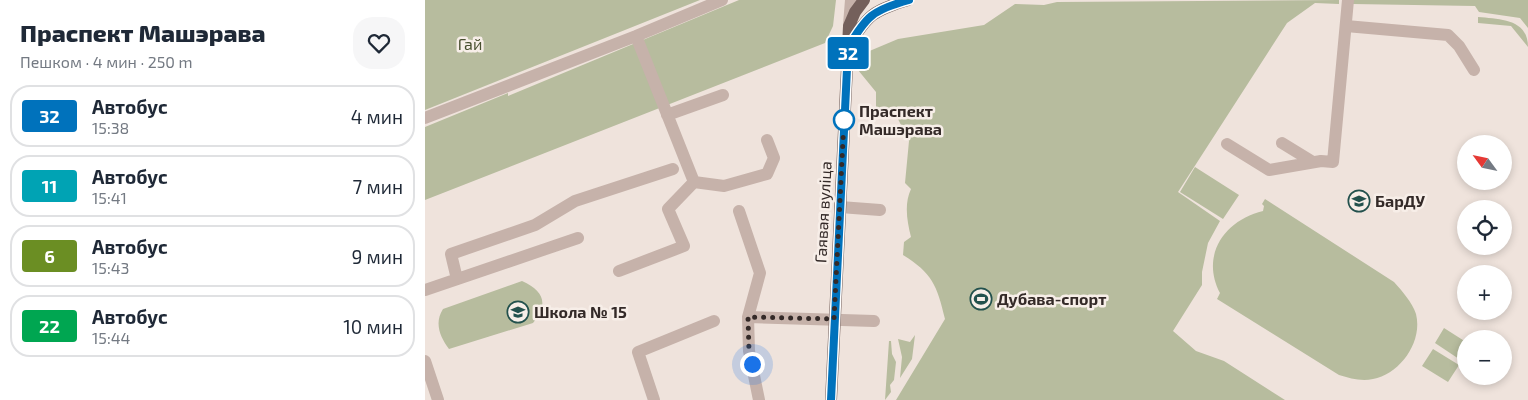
<!DOCTYPE html>
<html lang="ru">
<head>
<meta charset="utf-8">
<style>
	:root { --surface:#fff; --page:#f6f6f7; --text:#1f2937; --muted:#747a83; --line:#e0e1e3 }
	body { margin:0; font-family:"Exo 2",sans-serif; background:var(--page); color:var(--text); height:100vh; display:flex; flex-direction:column; font-size:19px; white-space:nowrap }
	* { box-sizing:border-box; margin:0 }
	p { font-size:16px; color:var(--muted) }
	.icon { flex:none; width:28px; height:28px; fill:none; stroke:currentColor; stroke-width:2; stroke-linecap:round; stroke-linejoin:round }
	.map { position:relative; flex:1; overflow:hidden }
	.side { display:flex; flex-direction:column; background:var(--surface); width:425px }
	.side>* { flex:none }
	.badge { padding:0 10px; border-radius:4px; font-size:18px; line-height:32px }
	.needle { width:32px; rotate:303deg }
	.fabs { position:absolute; left:1032px; top:135px; display:grid; gap:10px }
	.fabs a { display:grid; place-items:center; width:55px; height:55px; border-radius:50%; background:var(--surface); box-shadow:0 2px 8px #0003; font-size:25px }
	.you { position:absolute; width:25px; height:25px; margin:-12px; border:4px solid #fff; border-radius:50%; background:#1a73e8; box-shadow:0 0 0 8px #1a73e833 }
	.map>.badge { position:absolute; translate:-50% -50%; box-shadow:0 0 0 2px #fff }
	.round { display:grid; place-items:center; flex:none; width:52px; height:52px; border-radius:20px; background:var(--page) }
	.overview { display:flex; align-items:center; justify-content:space-between; height:85px; padding:0 20px }
	h1 { font-size:24px; font-weight:800; line-height:38px }
	ul { padding:0; list-style:none }
	li { display:flex; align-items:center; gap:15px; height:62px; margin:0 10px 8px; padding:0 10px; border:2px solid var(--line); border-radius:20px }
	li div { flex:1 }
	li b { display:block; font-size:19px }
	li em { font-style:normal }
	li .badge { min-width:55px; font-weight:700; text-align:center }
	main { display:flex; flex:1; min-height:0 }
	.map>svg:first-child { display:block }
	.green { fill:#b7bc9e }
	.lines { fill:none; stroke-linecap:round; stroke-linejoin:round }
	.minor { stroke:#c6b2aa; stroke-width:12 }
	.major { stroke:#74605b; stroke-width:12 }
	.line-casing { stroke:#fff; stroke-width:11 }
	.line { stroke:#0072bc; stroke-width:8 }
	.walk { stroke:#342a28; stroke-width:5; stroke-dasharray:0 9 }
	.stop-dot { fill:#fff; stroke:#0072bc; stroke-width:2.5 }
	.labels { text-anchor:middle; stroke-width:5; stroke-linejoin:round; paint-order:stroke }
	.park-label { font-size:16px; fill:#484f2f; stroke:#f7eee8 }
	.stop-label { font-size:16px; font-weight:bold; fill:#342a28; stroke:#f7eee8; text-anchor:start }
	.poi-label { font-size:16px; font-weight:bold; fill:#342a28; stroke:#f7eee8; text-anchor:start }
	.street-label { font-size:16px; fill:#342a28; stroke:#f7eee8 }
</style>
</head>
<body>
<main>
<section class="side">
<div class="overview"><div><h1>Праспект Машэрава</h1><p>Пешком · 4 мин · 250 m</p></div><a class="round"><svg class="icon" aria-label="heart" viewBox="0 0 24 24"><path d="M12 20l-8-8c-3-5 5-10 8-4 3-6 11-1 8 4z"/></svg></a></div>
<ul>
<li><span class="badge" style="background:#0072bc;color:#fff">32</span><div><b>Автобус</b><p>15:38</p></div><em>4 мин</em></li>
<li><span class="badge" style="background:#00a3b4;color:#fff">11</span><div><b>Автобус</b><p>15:41</p></div><em>7 мин</em></li>
<li><span class="badge" style="background:#6b8e23;color:#fff">6</span><div><b>Автобус</b><p>15:43</p></div><em>9 мин</em></li>
<li><span class="badge" style="background:#00a651;color:#fff">22</span><div><b>Автобус</b><p>15:44</p></div><em>10 мин</em></li>
</ul>
</section>
<div class="map">
<svg width="1103" height="400" viewBox="0 0 1103 400">
	<rect width="100%" height="100%" fill="#efe3dc"/>
	<path class="green" d="M0,0H275L0,110Z
		M314,0H411L408,26L400,43L0,200V127L83,93V96Z
		M914,0V4L890,3L862,23L753,192L795,221L783,243L777,272V285L748,331L771,351L799,361L860,400H471L520,319C512,285 507,273 478,255L479,242L486,237C482,221 479,204 486,189L480,183L484,141L473,119L451,108V92L433,70L435,55L473,39L559,25L590,4L619,5L632,2Z
		M928,0H1103V28L1095,18L1054,12L1050,6L928,4Z
		M1053,17C1075,19 1103,19 1103,47L1086,26L1053,23Z
		M770,167L814,195L798,219L755,192Z
		M840,199L969,282C977,291 987,302 991,314C998,342 975,374 948,379C936,382 925,378 914,375L792,299L795,293C775,255 800,220 838,211L839,206L837,204Z
		M97,281C119,291 124,304 108,323L24,349C15,337 9,323 18,309Z
		M1019,328L1041,342L1040,363L1010,343Z
		M490,335L487,359L475,378L477,357L473,339L485,342Z
		M464,341H466L467,354L471,362L469,380L465,385L466,392L460,400Z
		M1008,349L1034,365L1023,382L997,366Z"/>
	<g class="lines">
		<path class="minor" d="M424,25L426,0
			M921,26L1023,35L1034,46L1049,70
			M211,36L269,182
			M242,115L298,95
			M0,118L211,36L297,0
			M857,143L888,162
			M802,144L844,170L896,161L908,162L923,0
			M415,207L455,210
			M314,211L335,273L323,317L449,321
			M194,271L259,246L243,209L269,182L299,186L342,174L349,158L342,140
			M32,279L26,254L110,225L150,201L248,169
			M0,290L153,238
			M323,317L324,351L334,400
			M0,361L13,400
			M229,400L213,352L289,321"/>
		<path class="major" d="M424,46C442,15 449,10 483,0
			M406,400L424,26L430,12L439,0"/>
	</g>
	<g class="lines">
		<g class="line-casing">
			<path id="line" d="M406,400L423,48C441,16 448,10 484,0"/>
		</g>
		<use href="#line" class="line"/>
		<path class="walk" d="M327,364L324,351L323,317L409,319L419,120"/>
	</g>
	<defs>
		<g id="university-ring" transform="scale(1.125)"><circle r="9.5" fill="#f7eee8" stroke="#23514d" stroke-width="1.5"/><path d="M0-5L7-2L0 1L-7-2ZM-4 1L0 2.5L4 1V4Q0 6-4 4Z" fill="#23514d"/></g>
		<g id="stadium-ring" transform="scale(1.125)"><circle r="9.5" fill="#f7eee8" stroke="#23514d" stroke-width="1.5"/><path d="M0-5a6.5 5 0 1 0 0 10a6.5 5 0 1 0 0-10ZM-3.5-1.8h7v3.6h-7Z" fill="#23514d"/></g>
		<g id="school-ring" transform="scale(1.125)"><circle r="9.5" fill="#f7eee8" stroke="#23514d" stroke-width="1.5"/><path d="M0-5L7-2L0 1L-7-2ZM-4 1L0 2.5L4 1V4Q0 6-4 4Z" fill="#23514d"/></g>
	</defs>
	<g fill-rule="evenodd">
		<use href="#university-ring" x="934" y="201"/>
		<use href="#stadium-ring" x="556" y="299"/>
		<use href="#school-ring" x="93" y="312"/>
	</g>
	<circle class="stop-dot" cx="419" cy="120" r="10"/>
	<g class="labels">
		<g class="park-label">
			<text x="45" y="50">Гай</text>
		</g>
		<g class="stop-label">
			<text x="434" y="117">Праспект<tspan x="434" dy="18">Машэрава</tspan></text>
		</g>
		<g class="poi-label">
			<text x="950" y="207">БарДУ</text>
			<text x="572" y="305">Дубава-спорт</text>
			<text x="109" y="318">Школа № 15</text>
		</g>
		<g class="street-label">
			<text transform="translate(398 212) rotate(-87)" y="6">Гаявая вуліца</text>
		</g>
	</g>
</svg>
<div class="fabs">
<a><svg class="needle" viewBox="-14 -14 28 28"><path d="M0-13l5 13h-10z" fill="#e53935"/><path d="M0 13l5-13h-10z" fill="#747a83"/></svg></a>
<a><svg class="icon" aria-label="locate" viewBox="0 0 24 24"><circle cx="12" cy="12" r="6"/><path d="M12 2v4M12 18v4M2 12h4M18 12h4"/></svg></a>
<a>+</a>
<a>−</a>
</div>
<div class="you" style="left:327px;top:364px"></div>
<b class="badge" style="left:423px;top:53px;background:#0072bc;color:#fff">32</b>
</div>
</main>
</body>
</html>
